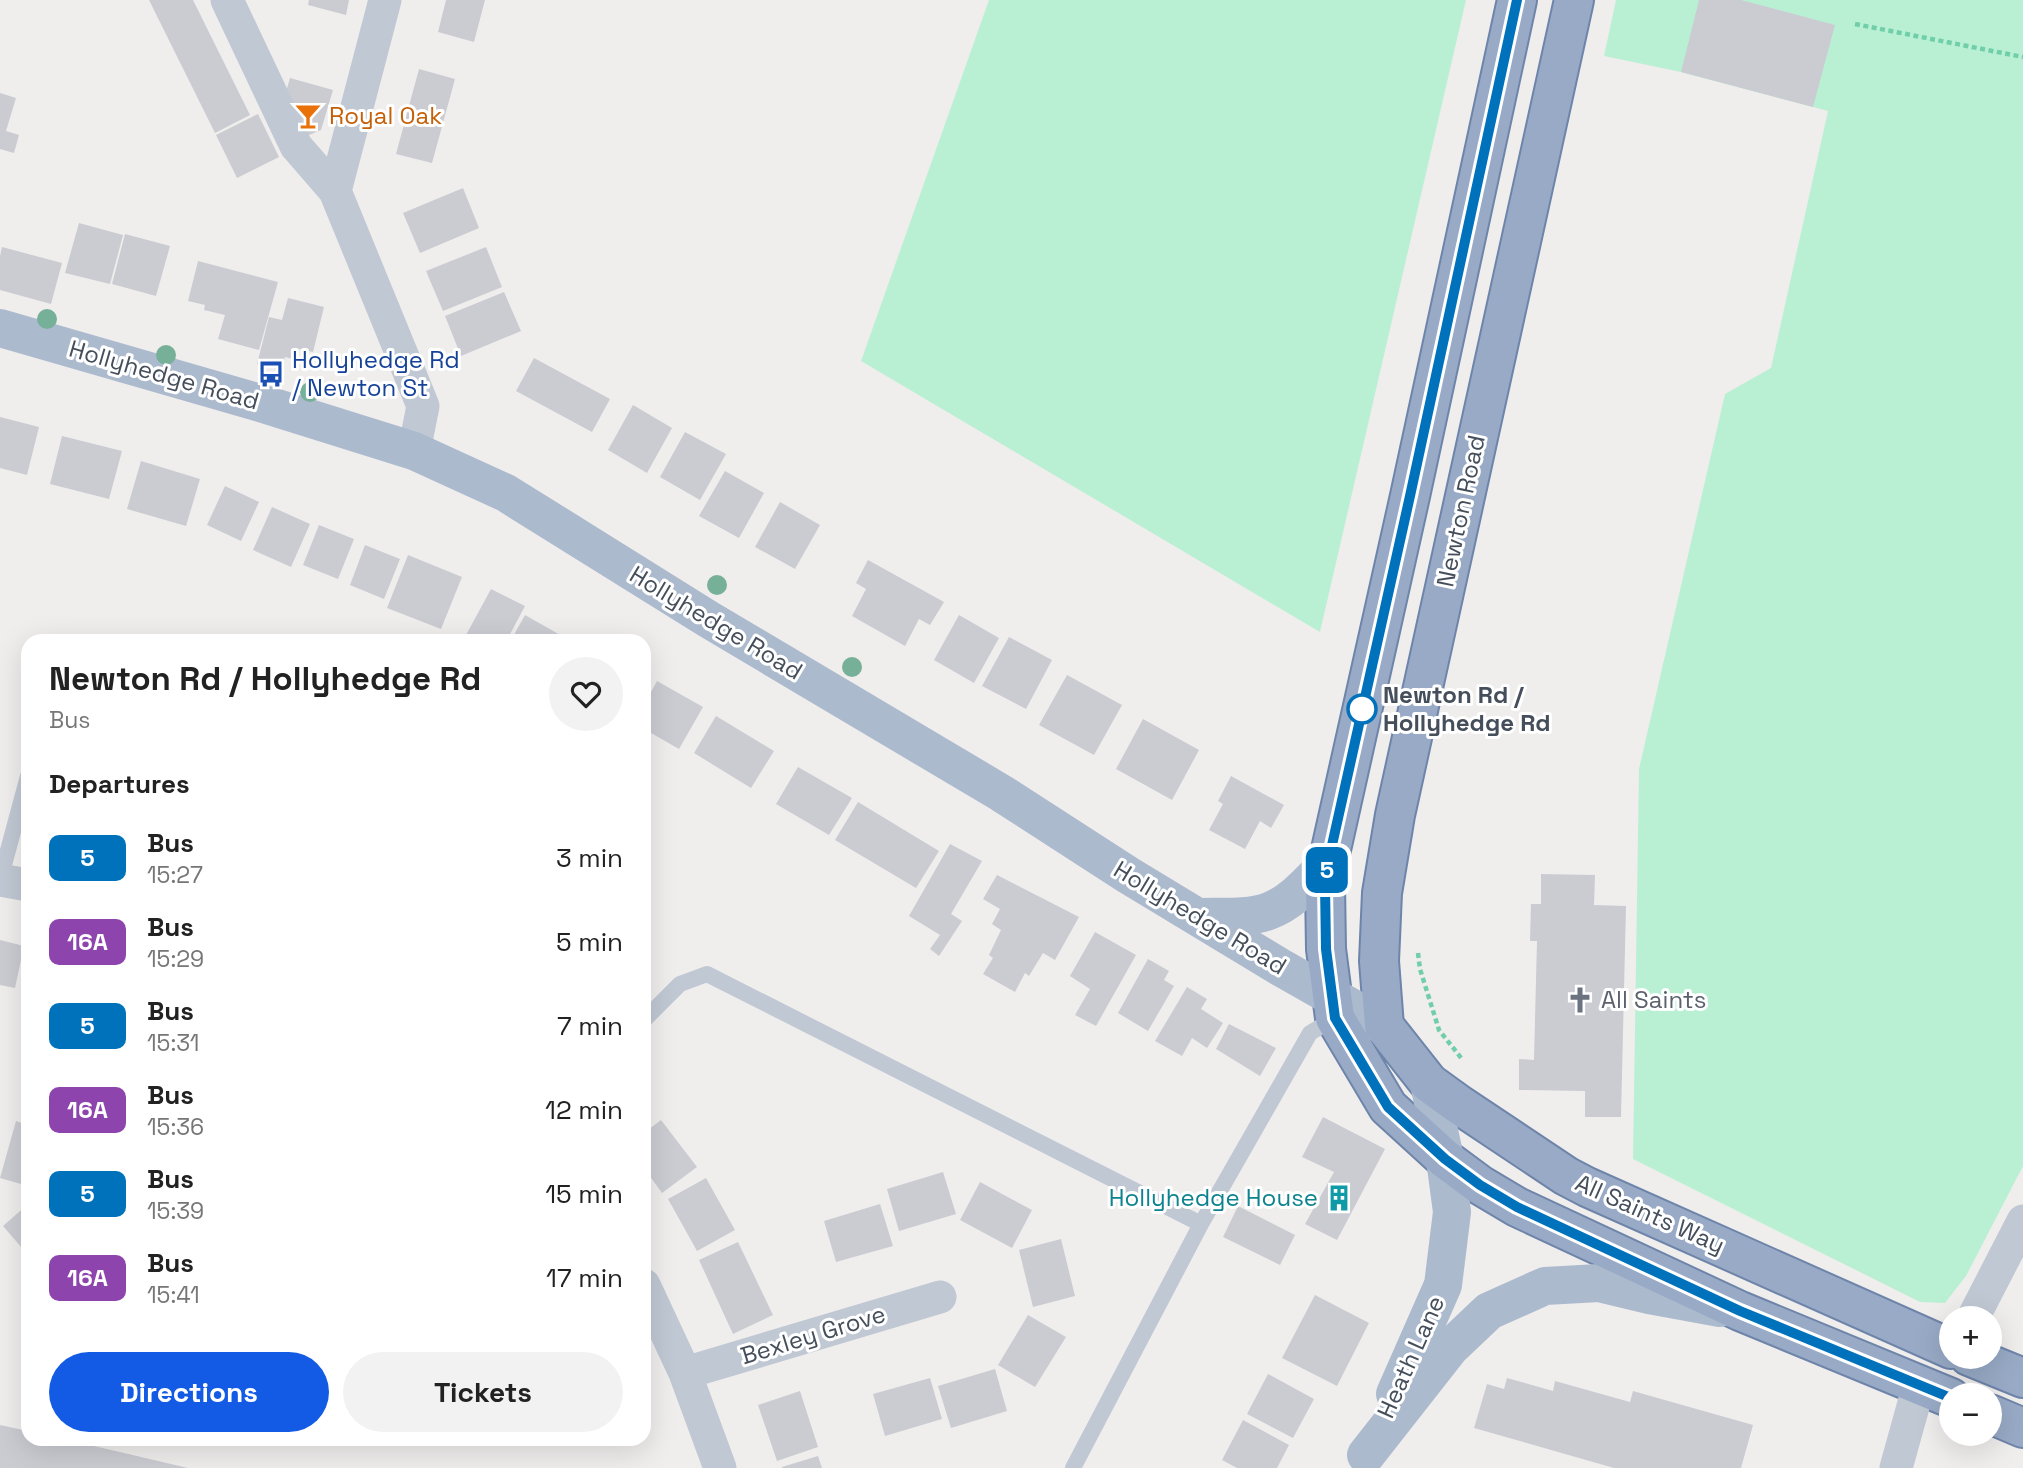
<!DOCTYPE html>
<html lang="en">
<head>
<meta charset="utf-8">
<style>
	:root { --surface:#fff; --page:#f2f2f2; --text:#222; --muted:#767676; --accent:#135be4 }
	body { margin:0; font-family:"Space Grotesk",sans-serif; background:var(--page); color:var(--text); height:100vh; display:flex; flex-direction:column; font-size:26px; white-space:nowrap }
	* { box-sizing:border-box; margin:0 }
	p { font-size:23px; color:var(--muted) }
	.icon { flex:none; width:38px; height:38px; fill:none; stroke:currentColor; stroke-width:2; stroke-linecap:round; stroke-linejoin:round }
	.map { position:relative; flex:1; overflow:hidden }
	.side { position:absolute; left:21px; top:634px; width:630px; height:812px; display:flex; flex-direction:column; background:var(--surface); border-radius:21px; box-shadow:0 7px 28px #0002 }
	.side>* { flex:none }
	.badge { padding:0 14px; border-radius:10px; font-size:24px; line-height:46px }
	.fabs { position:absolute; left:1939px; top:1306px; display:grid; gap:14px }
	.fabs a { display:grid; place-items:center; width:63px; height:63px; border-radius:50%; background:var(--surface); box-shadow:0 7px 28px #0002; font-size:35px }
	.map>.badge { position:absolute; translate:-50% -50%; box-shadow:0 0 0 4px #fff }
	h2 { padding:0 28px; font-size:26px; line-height:63px }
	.round { display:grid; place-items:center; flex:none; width:74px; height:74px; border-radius:37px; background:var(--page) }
	.head { display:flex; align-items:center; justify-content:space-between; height:119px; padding:0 28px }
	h1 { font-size:33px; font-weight:700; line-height:52px }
	.primary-button { display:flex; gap:14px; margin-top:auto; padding:14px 28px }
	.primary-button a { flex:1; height:80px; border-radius:42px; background:var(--accent); color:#fff; font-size:28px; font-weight:700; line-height:80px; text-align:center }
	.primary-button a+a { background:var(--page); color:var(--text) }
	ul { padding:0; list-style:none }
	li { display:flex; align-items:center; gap:21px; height:84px; padding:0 28px }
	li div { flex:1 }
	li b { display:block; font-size:26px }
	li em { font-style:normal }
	li .badge { min-width:77px; font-weight:700; text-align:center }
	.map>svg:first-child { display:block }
	.green { fill:#b9f0d3 }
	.building { fill:#caccd2 }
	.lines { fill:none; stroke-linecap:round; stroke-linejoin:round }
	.trunk-casing { stroke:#6e85aa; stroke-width:42 }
	.path { stroke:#70cfa9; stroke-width:4.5; stroke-dasharray:5 3.5; stroke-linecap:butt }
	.service { stroke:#c0c8d3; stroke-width:16 }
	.minor { stroke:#c0c8d3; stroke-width:33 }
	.primary { stroke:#acbace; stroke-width:38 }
	.trunk { stroke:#98aac6; stroke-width:38 }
	.tree { fill:#77b098 }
	.line-casing { stroke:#fff; stroke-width:16 }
	.line { stroke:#0072bc; stroke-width:10 }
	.stop-dot { fill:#fff; stroke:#0072bc; stroke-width:3.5 }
	.labels { text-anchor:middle; stroke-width:6; stroke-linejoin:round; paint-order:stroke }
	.food-label { font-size:24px; fill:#c56008; stroke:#fff; text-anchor:start }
	.transit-label { font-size:24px; fill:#164399; stroke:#fff; text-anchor:start }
	.street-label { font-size:24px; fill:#454f5b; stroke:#fff }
	.stop-label { font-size:24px; font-weight:bold; fill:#454f5b; stroke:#fff; text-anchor:start }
	.worship-label { font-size:24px; fill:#5b616d; stroke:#fff; text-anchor:start }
	.culture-label { font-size:24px; fill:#0d838f; stroke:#fff; text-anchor:end }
</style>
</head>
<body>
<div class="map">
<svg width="2023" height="1468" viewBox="0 0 2023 1468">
	<rect width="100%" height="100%" fill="#f0eded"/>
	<path class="green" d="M989,0H1466L1320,632L861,361Z
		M1616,0H2023V1166L1966,1276L1945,1303L1920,1302L1633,1159L1639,769L1725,394L1771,368L1828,111L1681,72L1604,56Z"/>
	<path class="building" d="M149,0H193L250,115L215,133Z
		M309,0H349L346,15L308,5Z
		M446,0H485L474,42L438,32Z
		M1699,0H1741L1835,25L1813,107L1681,72Z
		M419,69L455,79L432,163L396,154Z
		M290,78L333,90L321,130L302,138L283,102Z
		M0,93L16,98L6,131L19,135L14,153L0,149Z
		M258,114L279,157L237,178L216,135Z
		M463,188L479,228L420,253L403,213Z
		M79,223L123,235L110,284L65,273Z
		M125,234L170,246L156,296L112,284Z
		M2,247L62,263L51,304L0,290V256Z
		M486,247L502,287L443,311L426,271Z
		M198,261L278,282L259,350L218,339L225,315L204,310L205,305L188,301Z
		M504,292L521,331L461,356L445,316Z
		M288,298L324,307L313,352L299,349L296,360L285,357L282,370L257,364L269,317L282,320Z
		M534,358L610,399L592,432L516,391Z
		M633,405L672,428L647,473L608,450Z
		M0,417L39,427L27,475L0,468Z
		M685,432L726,454L700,500L660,477Z
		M62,436L122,451L109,499L50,484Z
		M141,461L200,479L186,526L127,509Z
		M725,471L764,493L739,538L699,516Z
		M225,486L259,502L241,541L207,525Z
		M780,502L820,525L795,569L755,547Z
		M272,507L310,524L291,567L253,550Z
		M319,525L354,539L338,579L303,565Z
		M365,545L400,559L384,599L350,585Z
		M408,555L462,577L441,629L387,608Z
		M868,560L944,602L930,625L919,619L905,646L852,616L866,589L856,583Z
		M491,589L525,606L507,640H476L466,635Z
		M525,615L569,640H511Z
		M959,615L999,638L974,683L934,660Z
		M1009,637L1052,660L1026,709L982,686Z
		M1067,675L1122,705L1094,755L1039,725Z
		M657,681L703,707L679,749L644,729V705Z
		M716,716L774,751L751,788L694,753Z
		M1143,719L1199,750L1172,800L1116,769Z
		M798,767L852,798L829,835L776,804Z
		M1231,776L1284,805L1271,828L1260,821L1245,849L1209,830L1223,804L1218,801Z
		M858,802L939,851L916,888L835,840Z
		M950,844L982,861L951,914L962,921L939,956L930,949L940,935L909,916Z
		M1541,874L1595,875L1594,905L1626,906L1621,1117H1585V1091L1519,1090V1059L1534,1060L1537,941H1530L1531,904H1541Z
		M997,875L1079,917L1055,960L1043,953L1029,976L1025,973L1015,992L983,974L993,958L989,955L1001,930L992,924L1000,909L983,899Z
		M1095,932L1136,955L1096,1026L1075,1015L1090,989L1070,976Z
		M0,940L24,946L15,988L0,985Z
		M1148,959L1169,971L1164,980L1174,986L1148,1031L1118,1013Z
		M1187,987L1207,999L1201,1009L1223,1023L1207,1048L1192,1038L1182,1056L1155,1041Z
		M1229,1024L1276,1048L1260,1076L1216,1049Z
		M1323,1117L1385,1149L1337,1240L1305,1224L1334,1172L1302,1157Z
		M661,1120L697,1167L662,1193L644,1168V1133Z
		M16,1121L28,1125V1186L0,1178Z
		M943,1172L956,1214L899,1231L887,1189Z
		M706,1178L735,1230L697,1251L668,1199Z
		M980,1182L1032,1210L1012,1248L960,1220Z
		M28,1204V1255L3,1226Z
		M880,1204L893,1246L836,1262L824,1221Z
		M1238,1206L1295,1235L1280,1265L1223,1237Z
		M1061,1239L1075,1296L1033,1307L1019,1250Z
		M738,1242L773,1315L733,1334L699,1260Z
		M1315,1295L1369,1323L1337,1386L1282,1358Z
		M1028,1315L1066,1337L1035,1387L998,1365Z
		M995,1369L1007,1411L951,1428L938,1386Z
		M1268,1374L1314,1399L1293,1438L1247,1414Z
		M930,1378L942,1419L885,1436L873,1394Z
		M1507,1378L1553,1391L1555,1381L1630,1402L1633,1391L1753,1425L1741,1468H1614L1474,1428L1487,1384L1504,1389Z
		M800,1391L818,1447L777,1461L758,1405Z
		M1243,1420L1289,1445L1277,1468H1237L1222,1460Z
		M0,1425L28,1431V1438H60L188,1468H0Z
		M818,1456L822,1468H782V1467Z"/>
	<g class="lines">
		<g class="trunk-casing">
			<path id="trunk" d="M1517,0L1410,496L1328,863L1325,885L1326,949L1335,1018L1388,1107L1445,1159L1480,1185L1517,1207L1740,1311L1951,1398
				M1574,0L1395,815L1382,893L1379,961L1384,1026L1429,1083L1458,1104L1566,1176L1587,1187L1951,1349
				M1969,1356L2023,1378
				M1990,1414L2023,1428"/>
		</g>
		<path class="path" d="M1855,24L2023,57
			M1418,953L1420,969L1439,1030L1462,1059"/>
		<path class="service" d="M0,880L28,776
			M644,1020L680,984L707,974L1201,1224
			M1073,1468L1201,1224L1310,1033L1335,1018"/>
		<path class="minor" d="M227,0L296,146L335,191
			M385,0L335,191L423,406L414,451
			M0,880L28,885
			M644,1285L685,1373L720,1468
			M1973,1318L2023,1221
			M685,1373L940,1297
			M1896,1468L1919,1385"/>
		<path class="primary" d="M0,328L267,405L414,451L506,493L708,619L1001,793L1128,875L1280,967L1384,1026
			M1198,917C1220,916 1247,919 1269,911C1293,902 1310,881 1328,863
			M1395,1394L1443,1285L1452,1212L1445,1159L1429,1083
			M1366,1455L1450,1348L1489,1311L1545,1286L1599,1283L1649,1295L1720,1308"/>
		<use href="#trunk" class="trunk"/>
	</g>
	<g class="tree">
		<circle cx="47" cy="319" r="10"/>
		<circle cx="166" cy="355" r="10"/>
		<circle cx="310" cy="392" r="10"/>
		<circle cx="717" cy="585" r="10"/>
		<circle cx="852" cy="667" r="10"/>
	</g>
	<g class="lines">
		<g class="line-casing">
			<path id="line" d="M1517,0L1410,496L1328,863L1325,885L1326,949L1335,1018L1388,1107L1445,1159L1480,1185L1517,1207L1740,1311L1951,1398"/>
		</g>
		<use href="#line" class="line"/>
	</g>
	<defs>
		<g id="bar-bare" transform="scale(2.1)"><path d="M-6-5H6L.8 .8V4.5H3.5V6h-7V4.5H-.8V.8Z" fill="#e8710a" stroke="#fff" stroke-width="2.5" paint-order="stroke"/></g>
		<g id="bus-bare" transform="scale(2.1)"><path d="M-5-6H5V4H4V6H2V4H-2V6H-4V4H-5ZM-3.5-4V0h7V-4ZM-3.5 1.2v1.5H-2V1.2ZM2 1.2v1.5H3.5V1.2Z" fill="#1a4fb4" stroke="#fff" stroke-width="2.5" paint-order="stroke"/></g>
		<g id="church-bare" transform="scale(2.1)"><path d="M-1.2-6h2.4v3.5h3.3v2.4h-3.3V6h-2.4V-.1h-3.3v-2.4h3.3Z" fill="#6b7280" stroke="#fff" stroke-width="2.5" paint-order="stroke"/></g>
		<g id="building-bare" transform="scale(2.1)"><path d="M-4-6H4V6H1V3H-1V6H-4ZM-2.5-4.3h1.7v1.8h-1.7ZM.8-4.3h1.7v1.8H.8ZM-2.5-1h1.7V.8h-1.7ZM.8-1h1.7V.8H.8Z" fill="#0f9aa8" stroke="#fff" stroke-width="2.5" paint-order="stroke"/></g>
	</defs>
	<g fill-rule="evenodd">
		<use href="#bar-bare" x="308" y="116"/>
		<use href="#bus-bare" x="271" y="374"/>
		<use href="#church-bare" x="1580" y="1000"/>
		<use href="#building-bare" x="1339" y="1198"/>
	</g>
	<circle class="stop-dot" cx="1362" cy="709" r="14"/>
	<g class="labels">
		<g class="food-label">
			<text x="329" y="124">Royal Oak</text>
		</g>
		<g class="transit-label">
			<text x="292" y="368">Hollyhedge Rd<tspan x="292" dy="28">/ Newton St</tspan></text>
		</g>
		<g class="street-label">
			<text transform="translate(164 375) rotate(16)" y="8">Hollyhedge Road</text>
			<text transform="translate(1461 511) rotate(-78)" y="8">Newton Road</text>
			<text transform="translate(716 623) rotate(31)" y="8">Hollyhedge Road</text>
			<text transform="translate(1200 918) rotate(31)" y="8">Hollyhedge Road</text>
			<text transform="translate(1650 1214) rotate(24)" y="8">All Saints Way</text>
			<text transform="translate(813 1335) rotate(-17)" y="8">Bexley Grove</text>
			<text transform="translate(1411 1357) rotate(-66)" y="8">Heath Lane</text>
		</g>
		<g class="stop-label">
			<text x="1383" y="703">Newton Rd /<tspan x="1383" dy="28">Hollyhedge Rd</tspan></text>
		</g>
		<g class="worship-label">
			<text x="1601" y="1008">All Saints</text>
		</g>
		<g class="culture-label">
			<text x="1318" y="1206">Hollyhedge House</text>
		</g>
	</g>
</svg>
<div class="fabs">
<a>+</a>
<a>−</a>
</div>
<b class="badge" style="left:1327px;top:870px;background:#0072bc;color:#fff">5</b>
<section class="side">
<div class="head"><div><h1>Newton Rd / Hollyhedge Rd</h1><p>Bus</p></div><a class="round"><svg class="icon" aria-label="heart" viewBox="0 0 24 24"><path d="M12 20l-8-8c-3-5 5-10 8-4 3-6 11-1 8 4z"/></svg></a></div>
<h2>Departures</h2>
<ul>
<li><span class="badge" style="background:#0072bc;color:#fff">5</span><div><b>Bus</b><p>15:27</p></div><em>3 min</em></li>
<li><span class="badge" style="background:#8e44ad;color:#fff">16A</span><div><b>Bus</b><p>15:29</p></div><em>5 min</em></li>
<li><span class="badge" style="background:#0072bc;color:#fff">5</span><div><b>Bus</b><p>15:31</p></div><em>7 min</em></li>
<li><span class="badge" style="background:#8e44ad;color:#fff">16A</span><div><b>Bus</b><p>15:36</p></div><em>12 min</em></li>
<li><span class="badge" style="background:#0072bc;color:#fff">5</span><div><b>Bus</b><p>15:39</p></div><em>15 min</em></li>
<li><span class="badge" style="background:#8e44ad;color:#fff">16A</span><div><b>Bus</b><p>15:41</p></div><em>17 min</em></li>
</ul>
<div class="primary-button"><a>Directions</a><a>Tickets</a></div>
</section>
</div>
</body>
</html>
